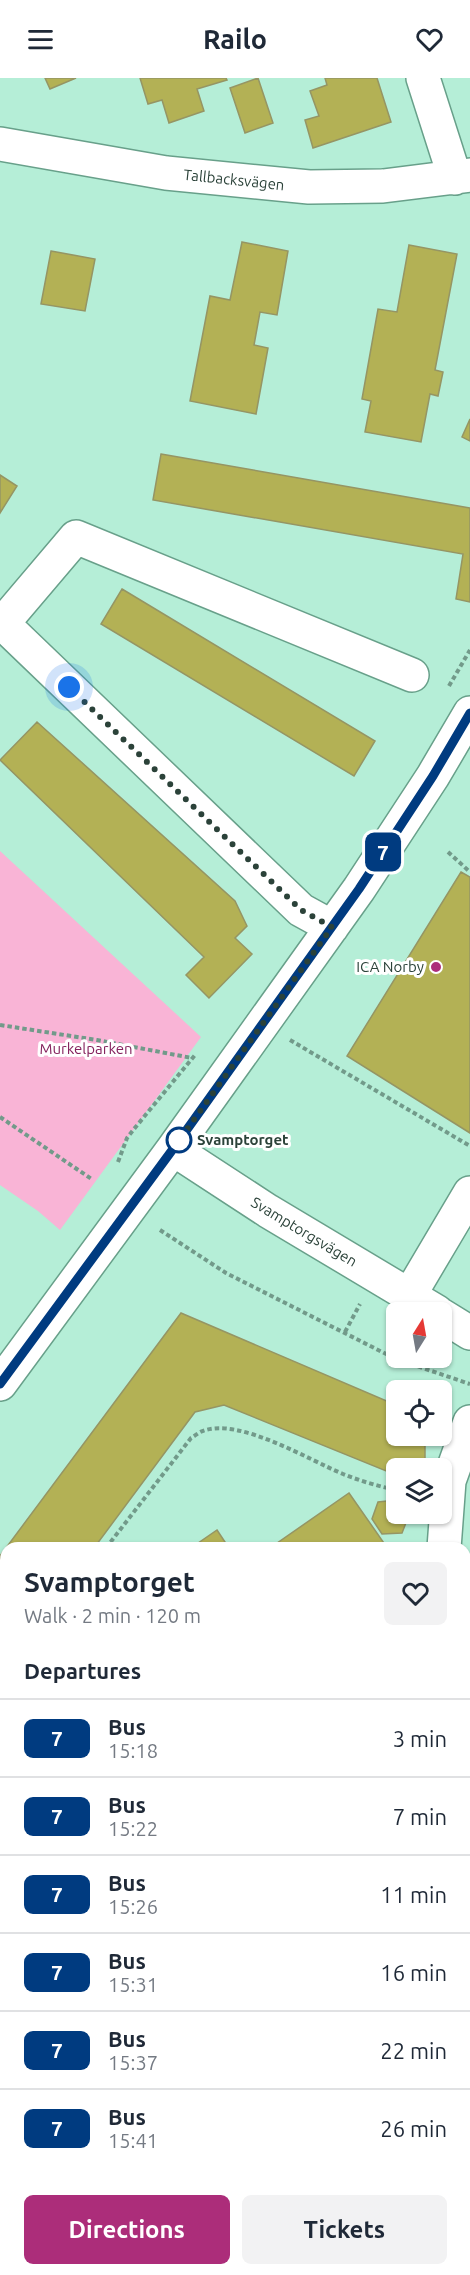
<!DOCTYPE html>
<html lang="en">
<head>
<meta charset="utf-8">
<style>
	:root { --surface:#fff; --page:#f2f2f3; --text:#1f2937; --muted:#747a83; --line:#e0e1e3; --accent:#ac2d7a }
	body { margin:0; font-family:Ubuntu,sans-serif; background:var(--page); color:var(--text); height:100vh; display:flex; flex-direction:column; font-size:22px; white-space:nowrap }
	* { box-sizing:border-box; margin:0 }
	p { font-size:20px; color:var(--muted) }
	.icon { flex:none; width:33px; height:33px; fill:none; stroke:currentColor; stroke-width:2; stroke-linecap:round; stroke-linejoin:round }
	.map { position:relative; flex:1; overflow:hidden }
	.side { position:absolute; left:0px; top:1464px; width:471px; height:734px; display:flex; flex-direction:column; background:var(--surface); border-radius:18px 18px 0 0; box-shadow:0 2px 4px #0004 }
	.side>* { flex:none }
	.badge { padding:0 12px; border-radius:9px; font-size:21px; line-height:39px }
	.needle { width:39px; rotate:11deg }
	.controls { position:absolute; left:386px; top:1224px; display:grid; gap:12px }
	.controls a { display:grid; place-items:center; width:66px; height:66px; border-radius:9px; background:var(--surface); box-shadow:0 2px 4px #0004; font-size:30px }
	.you { position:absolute; width:30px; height:30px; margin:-15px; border:4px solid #fff; border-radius:50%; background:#1a73e8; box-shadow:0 0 0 9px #1a73e833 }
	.map>.badge { position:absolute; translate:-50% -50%; box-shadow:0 0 0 3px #fff }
	h2 { padding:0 24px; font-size:22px; line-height:54px }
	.round { display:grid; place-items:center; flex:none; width:63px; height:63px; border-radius:9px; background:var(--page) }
	.head { display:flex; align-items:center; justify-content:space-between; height:102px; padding:0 24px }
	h1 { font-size:28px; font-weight:600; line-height:45px }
	.action { display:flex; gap:12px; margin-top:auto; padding:12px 24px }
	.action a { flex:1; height:69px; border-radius:9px; background:var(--accent); color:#fff; font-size:24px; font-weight:600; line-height:69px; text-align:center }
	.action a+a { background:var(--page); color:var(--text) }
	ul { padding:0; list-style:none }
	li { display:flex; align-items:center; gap:18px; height:78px; padding:0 24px; border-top:2px solid var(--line) }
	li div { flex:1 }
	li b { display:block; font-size:22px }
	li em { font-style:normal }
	li .badge { min-width:66px; font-weight:700; text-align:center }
	header { display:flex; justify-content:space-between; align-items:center; height:78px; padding:0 24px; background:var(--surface); font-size:27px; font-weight:600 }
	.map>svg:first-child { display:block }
	.green { fill:#f9b4d6 }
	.building { fill:#b3b155; stroke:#959564; stroke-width:1.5 }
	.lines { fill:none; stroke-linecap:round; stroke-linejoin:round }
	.minor-casing { stroke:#68a08a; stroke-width:36 }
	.path { stroke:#729a8a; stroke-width:4; stroke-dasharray:4.5 3; stroke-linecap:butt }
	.minor { stroke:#fff; stroke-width:33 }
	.line-casing { stroke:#fff; stroke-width:14 }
	.line { stroke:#003b80; stroke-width:9 }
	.walk { stroke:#2b4239; stroke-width:6; stroke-dasharray:0 10.8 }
	.poi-dot { fill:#ac2d7a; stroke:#fff; stroke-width:2 }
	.stop-dot { fill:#fff; stroke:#003b80; stroke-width:3 }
	.labels { text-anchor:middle; stroke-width:6; stroke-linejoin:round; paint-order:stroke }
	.street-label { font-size:15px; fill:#2b4239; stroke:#fff }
	.poi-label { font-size:15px; fill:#2b4239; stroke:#fff; text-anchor:end }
	.park-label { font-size:15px; fill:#84225d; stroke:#fff }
	.stop-label { font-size:15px; font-weight:bold; fill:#2b4239; stroke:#fff; text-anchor:start }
</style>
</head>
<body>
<header><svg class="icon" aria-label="menu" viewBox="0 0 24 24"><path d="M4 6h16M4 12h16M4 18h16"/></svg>Railo<svg class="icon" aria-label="heart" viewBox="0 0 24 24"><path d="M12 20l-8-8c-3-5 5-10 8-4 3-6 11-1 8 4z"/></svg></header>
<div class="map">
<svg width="470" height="2197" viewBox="0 0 470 2197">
	<rect width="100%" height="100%" fill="#b5eed7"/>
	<path class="green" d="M0,773L201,959L60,1152L38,1133L0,1107Z"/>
	<path class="building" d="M45,0H76L50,11Z
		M140,0H226L227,2L197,11L204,33L169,45L162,22L148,26Z
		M258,0L273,45L245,55L230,10Z
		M325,0H377L391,44L313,70L305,42L319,38L310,13L327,7Z
		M242,164L288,173L277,237L260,234L254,267L268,270L256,336L190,323L210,218L230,222Z
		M409,167L457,176L435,292L443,294L438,318L430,316L421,364L365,354L371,323L362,321L378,231L397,234Z
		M51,173L95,181L85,233L41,226Z
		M470,341V363L462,359Z
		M161,376L470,430V524L456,521L463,476L153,422Z
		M0,397L17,408L0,435Z
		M122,511L375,663L354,698L101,546Z
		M37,644L235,823L247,848L235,860L252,876L209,920L186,897L204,879L0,682Z
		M461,794L470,799V1055L347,978Z
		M181,1235L396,1327V1358H425V1380L420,1390H396V1397L224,1327L195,1334L94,1470H6V1508L0,1503V1478Z
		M349,1415L386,1468L383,1470H270Z
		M396,1422V1436L409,1437L402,1455L382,1456L372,1441L378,1424Z
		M217,1452L229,1470H191Z
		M465,1606L470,1614V1637L465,1640Z
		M470,2023V2041L465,2035V2027Z
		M358,2192H417L409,2197H362Z"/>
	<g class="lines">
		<g class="minor-casing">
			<path id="minor" d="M423,0L455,100
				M0,66L166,95L309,109L383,108L470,97
				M0,543L301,832L332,849
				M3,545L76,459L412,597
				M173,1071L268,1133L437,1234
				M409,1218L470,1115
				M441,1237L470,1255
				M0,1306L173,1071L359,811L433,698L470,635
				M444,1470L449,1403L470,1344
				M465,1513L470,1521
				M0,1564L6,1571
				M0,1821L6,1816
				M465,1889L470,1885
				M277,2192L278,2197
				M77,2197L84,2192"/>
		</g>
		<path class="path" d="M449,608L470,572
			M448,774L470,794
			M0,947L97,962L192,980
			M290,962L470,1068
			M0,1039L93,1102
			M118,1084L127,1060L134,1051L195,977
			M160,1152L226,1195L396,1281L470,1306
			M345,1254L360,1226
			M106,1470L191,1360C195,1358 199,1354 203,1353C239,1339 309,1382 343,1396C360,1403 378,1408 396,1412"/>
		<use href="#minor" class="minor"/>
	</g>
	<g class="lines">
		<g class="line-casing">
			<path id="line" d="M0,1306L173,1071L359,811L433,698L470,635"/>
		</g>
		<use href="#line" class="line"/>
		<path class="walk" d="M69,609L301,832L332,849L173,1071L179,1062"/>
	</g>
	<circle class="poi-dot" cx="436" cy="889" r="6"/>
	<circle class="stop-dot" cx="179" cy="1062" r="12"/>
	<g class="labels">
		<g class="street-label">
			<text transform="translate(234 102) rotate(6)" y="5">Tallbacksvägen</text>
			<text transform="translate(304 1154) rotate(31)" y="5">Svamptorgsvägen</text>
		</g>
		<g class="poi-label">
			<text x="424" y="894">ICA Norby</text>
		</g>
		<g class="park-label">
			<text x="86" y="976">Murkelparken</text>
		</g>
		<g class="stop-label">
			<text x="197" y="1067">Svamptorget</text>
		</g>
	</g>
</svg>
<div class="controls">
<a><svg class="needle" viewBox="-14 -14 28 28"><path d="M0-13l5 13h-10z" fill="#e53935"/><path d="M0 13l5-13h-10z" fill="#747a83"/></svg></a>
<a><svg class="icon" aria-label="locate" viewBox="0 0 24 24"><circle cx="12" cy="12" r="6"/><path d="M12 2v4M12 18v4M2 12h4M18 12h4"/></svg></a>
<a><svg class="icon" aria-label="layers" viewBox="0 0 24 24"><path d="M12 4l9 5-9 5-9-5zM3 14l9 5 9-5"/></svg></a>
</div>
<div class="you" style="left:69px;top:609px"></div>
<b class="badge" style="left:383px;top:774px;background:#003b80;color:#fff">7</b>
<section class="side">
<div class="head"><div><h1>Svamptorget</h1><p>Walk · 2 min · 120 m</p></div><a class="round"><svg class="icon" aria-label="heart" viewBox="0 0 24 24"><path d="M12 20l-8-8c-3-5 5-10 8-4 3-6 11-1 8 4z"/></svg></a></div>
<h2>Departures</h2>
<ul>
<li><span class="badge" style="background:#003b80;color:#fff">7</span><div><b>Bus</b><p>15:18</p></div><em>3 min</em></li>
<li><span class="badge" style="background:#003b80;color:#fff">7</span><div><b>Bus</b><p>15:22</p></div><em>7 min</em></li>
<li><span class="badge" style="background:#003b80;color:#fff">7</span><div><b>Bus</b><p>15:26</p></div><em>11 min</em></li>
<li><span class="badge" style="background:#003b80;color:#fff">7</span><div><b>Bus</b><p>15:31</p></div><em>16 min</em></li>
<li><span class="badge" style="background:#003b80;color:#fff">7</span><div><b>Bus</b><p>15:37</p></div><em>22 min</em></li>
<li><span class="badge" style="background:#003b80;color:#fff">7</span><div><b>Bus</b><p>15:41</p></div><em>26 min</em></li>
</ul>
<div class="action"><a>Directions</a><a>Tickets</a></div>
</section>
</div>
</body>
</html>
